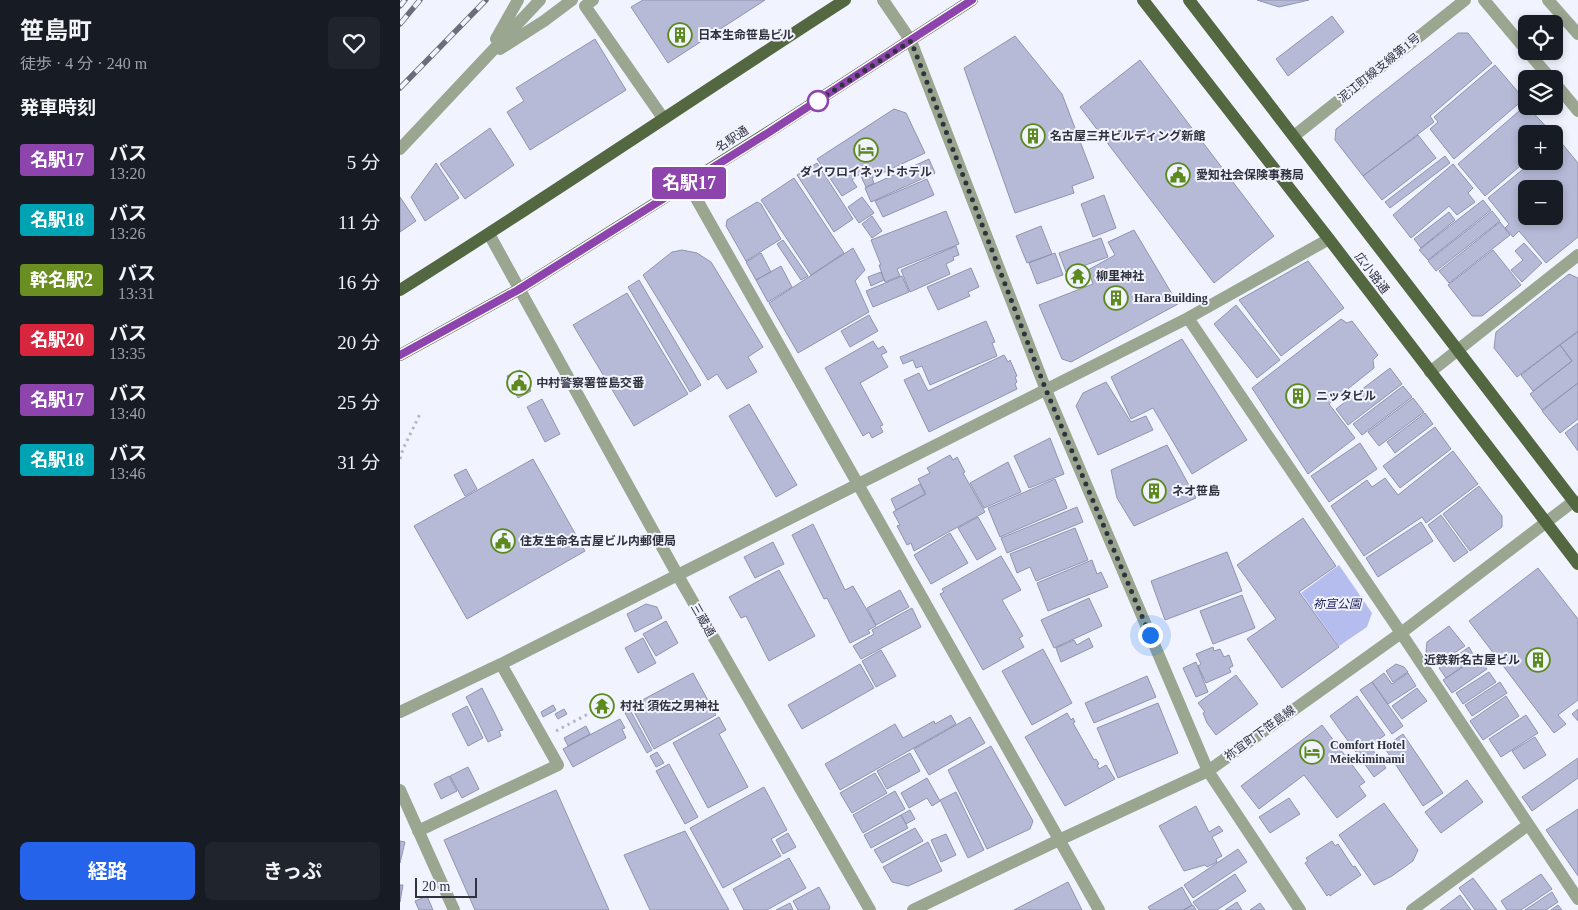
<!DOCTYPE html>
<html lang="ja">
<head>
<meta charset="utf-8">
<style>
	:root { --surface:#171b24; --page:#20242c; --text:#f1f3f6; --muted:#9ea1a6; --accent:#2563eb }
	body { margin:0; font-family:"Times New Roman","Noto Sans JP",serif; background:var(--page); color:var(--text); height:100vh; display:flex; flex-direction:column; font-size:19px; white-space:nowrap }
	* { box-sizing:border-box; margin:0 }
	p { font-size:16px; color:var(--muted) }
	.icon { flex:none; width:28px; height:28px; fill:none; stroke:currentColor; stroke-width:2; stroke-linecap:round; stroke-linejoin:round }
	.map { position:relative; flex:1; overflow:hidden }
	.sheet { display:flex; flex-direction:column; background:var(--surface); width:400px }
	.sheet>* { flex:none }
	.badge { padding:0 10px; border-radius:4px; font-size:18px; line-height:32px }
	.buttons { position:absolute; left:1118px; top:15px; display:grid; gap:10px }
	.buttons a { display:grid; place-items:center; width:45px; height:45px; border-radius:8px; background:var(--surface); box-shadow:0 2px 8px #0003; font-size:25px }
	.scale { position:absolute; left:15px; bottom:12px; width:62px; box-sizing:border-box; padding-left:5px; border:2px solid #30323d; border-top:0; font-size:14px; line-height:18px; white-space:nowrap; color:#30323d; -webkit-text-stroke:4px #f1f3ff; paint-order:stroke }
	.you { position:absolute; width:25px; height:25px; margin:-12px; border:4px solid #fff; border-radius:50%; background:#1a73e8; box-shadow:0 0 0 8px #1a73e833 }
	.map>.badge { position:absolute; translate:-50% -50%; box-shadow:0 0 0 2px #fff }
	h2 { padding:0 20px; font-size:19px; line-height:45px }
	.round { display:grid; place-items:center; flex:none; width:52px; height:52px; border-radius:8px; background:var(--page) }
	.headline { display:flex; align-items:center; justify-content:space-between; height:85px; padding:0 20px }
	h1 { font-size:24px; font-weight:700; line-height:38px }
	.primary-button { display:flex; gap:10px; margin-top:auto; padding:10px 20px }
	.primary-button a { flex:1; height:58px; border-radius:8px; background:var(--accent); color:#fff; font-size:20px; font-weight:700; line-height:58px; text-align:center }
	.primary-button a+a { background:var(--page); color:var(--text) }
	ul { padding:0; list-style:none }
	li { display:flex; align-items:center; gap:15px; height:60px; padding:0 20px }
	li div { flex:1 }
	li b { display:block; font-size:19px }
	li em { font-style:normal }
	li .badge { min-width:55px; font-weight:700; text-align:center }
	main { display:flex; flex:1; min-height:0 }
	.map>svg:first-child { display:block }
	.green { fill:#b5bdef }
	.building { fill:#b6bad7; stroke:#9094b0; fill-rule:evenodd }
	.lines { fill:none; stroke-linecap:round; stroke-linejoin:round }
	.path { stroke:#b5b7c3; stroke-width:3; stroke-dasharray:2.5 4; stroke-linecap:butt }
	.service { stroke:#9ba691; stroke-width:12 }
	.minor { stroke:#9ba691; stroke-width:12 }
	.tertiary { stroke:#9ba691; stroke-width:12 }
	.primary { stroke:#536741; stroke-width:12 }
	.rail-casing { stroke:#6b6d78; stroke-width:5.5 }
	.rail { stroke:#f1f3ff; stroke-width:4; stroke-dasharray:11; stroke-linecap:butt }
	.line-casing { stroke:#fff; stroke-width:11 }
	.line { stroke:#8e44ad; stroke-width:8 }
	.walk { stroke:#30323d; stroke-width:5; stroke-dasharray:0 9 }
	.stop-dot { fill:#fff; stroke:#8e44ad; stroke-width:2.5 }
	.labels { text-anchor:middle; stroke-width:4; stroke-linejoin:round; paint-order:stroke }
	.poi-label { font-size:12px; font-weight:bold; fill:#30323d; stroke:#f1f3ff; text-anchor:start }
	.street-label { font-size:12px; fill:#30323d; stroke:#f1f3ff }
	.park-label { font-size:12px; font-style:italic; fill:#23235e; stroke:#f1f3ff }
</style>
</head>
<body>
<main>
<section class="sheet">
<div class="headline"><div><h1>笹島町</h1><p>徒歩 · 4 分 · 240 m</p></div><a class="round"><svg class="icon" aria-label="heart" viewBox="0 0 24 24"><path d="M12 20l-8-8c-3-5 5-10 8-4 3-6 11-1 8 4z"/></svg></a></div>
<h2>発車時刻</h2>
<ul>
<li><span class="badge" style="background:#8e44ad;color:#fff">名駅17</span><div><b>バス</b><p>13:20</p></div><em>5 分</em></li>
<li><span class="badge" style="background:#00a3b4;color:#fff">名駅18</span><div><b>バス</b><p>13:26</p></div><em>11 分</em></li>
<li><span class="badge" style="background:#6b8e23;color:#fff">幹名駅2</span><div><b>バス</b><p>13:31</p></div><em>16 分</em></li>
<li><span class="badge" style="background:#d7263d;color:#fff">名駅20</span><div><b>バス</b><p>13:35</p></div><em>20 分</em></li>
<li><span class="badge" style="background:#8e44ad;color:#fff">名駅17</span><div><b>バス</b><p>13:40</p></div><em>25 分</em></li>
<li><span class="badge" style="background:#00a3b4;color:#fff">名駅18</span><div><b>バス</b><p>13:46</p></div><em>31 分</em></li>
</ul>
<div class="primary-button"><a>経路</a><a>きっぷ</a></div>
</section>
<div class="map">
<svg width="1178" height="910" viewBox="0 0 1178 910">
	<rect width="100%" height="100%" fill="#f1f3ff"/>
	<path class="green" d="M939,565L972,613L967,627L939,646L901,593Z"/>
	<path class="building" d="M243,0H365L268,63L231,7Z
		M857,0H909L879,7Z
		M932,16L944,32L888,76L876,59Z
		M1058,33H1068L1092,63L1030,116L1034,122L963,176L935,140L936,129Z
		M615,36L662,94L694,178L672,186L674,193L615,213L564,68Z
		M195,39L226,90L130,150L107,112L124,101L116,88Z
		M740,60L874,236L814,283L680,107Z
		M1095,65L1124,99L1054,159L1030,129L1038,122L1034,117Z
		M1126,105L1153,134H1126V161L1085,196L1058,164Z
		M494,109L506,113L525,153L472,178L474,183L466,187L460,174L452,180L457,187L442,196L417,159Z
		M90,128L114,165L65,199L40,164Z
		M1018,135L1036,158L982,200L963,176Z
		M1159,140L1178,163V237L1146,263L1119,231L1113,237L1105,228L1109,224L1088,198L1133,161H1154V144ZM1126,189H1154V216H1126Z
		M1045,156L1050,163L990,208L985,202Z
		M529,159L535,173L471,202L465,188Z
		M36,163L59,198L25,221L11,197Z
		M417,163L453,219L434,232L397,175Z
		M1053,164L1073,188L1068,193L1075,202L1057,215L1049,206L1011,238L993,215Z
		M394,178L444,253L411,275L361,200Z
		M527,179L534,195L483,217L475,201Z
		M704,195L716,228L693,237L681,204Z
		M0,197L16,221L0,232Z
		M462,197L474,213L459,223L448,207Z
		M1083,200L1091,210L1028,260L1019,250Z
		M357,202L361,204L381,239L346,261L326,226L327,220Z
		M546,211L559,244L497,269L500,276L485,282L479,265H481L471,240Z
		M1092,211L1100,221L1036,271L1028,261Z
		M1049,212L1055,220L1021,248L1014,239Z
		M472,216L482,231L472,238L462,224Z
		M1100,222L1110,235L1049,283L1039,271Z
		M641,226L652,254L627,263L616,236Z
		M734,230L778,304L671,362L662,359L639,305L693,284L688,270L715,255L708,242Z
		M701,238L708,257L666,272L659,253Z
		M383,240L408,276L401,280L377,244Z
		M1124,243L1142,263L1122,282L1111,270L1123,260L1115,251Z
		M556,246L559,255L553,257L554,260L546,264L550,274L510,292L501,270Z
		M453,248L465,270L455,281L469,312L398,353L369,303Z
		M282,250L297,253L311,262L363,347L348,357L357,372L327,389L317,374L308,380L243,275L272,252Z
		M1093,250L1121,285L1082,316H1072L1048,285Z
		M361,253L371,272L356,280L346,262Z
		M655,253L663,275L637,284L629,263Z
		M908,261L944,308L881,356L839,300Z
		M381,266L392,287L368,302L356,280Z
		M571,268L579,287L568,292L570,296L538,310L527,287Z
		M680,271L684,280L676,282L673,273Z
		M481,272L484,280L471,286L468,277Z
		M1169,274L1178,278V331L1117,377L1094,348L1096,332Z
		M502,276L509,292L473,307L466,291Z
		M239,280L301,385L290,392L228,287Z
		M227,293L288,394L234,426L173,325Z
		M836,305L880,360L857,378L814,324Z
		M469,315L478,331L450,347L441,331Z
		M941,319L947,323L952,321L978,355L973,360L974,368L929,404L955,438L908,474L852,388Z
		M586,321L595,342L592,343L597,356L530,385L522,366L516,368L513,360L503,364L500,357Z
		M1178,332V383L1142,410L1130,394L1172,361L1160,345Z
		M782,339L847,440L792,474L753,408L731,419L711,377Z
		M473,341L478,349L483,346L487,352L481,355L488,367L460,383L483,425L480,426L483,432L472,438L469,432L463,436L425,368Z
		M1160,345L1172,361L1133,391L1121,375Z
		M604,355L608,362L610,360L617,376L615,377L617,382L615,384L617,389L529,432L504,380L519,373L528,391Z
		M990,368L1002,384L948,425L936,409Z
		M120,370L131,391L118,398L107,376Z
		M706,382L731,422L746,416L753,430L698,455L676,406L683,393Z
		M1178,383V419L1160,433L1142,411Z
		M1003,386L1012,397L962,435L953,424Z
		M1013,398L1024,412L979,446L968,432Z
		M142,399L160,434L145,442L127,407Z
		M349,404L397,485L376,497L329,416Z
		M1025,413L1033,424L995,453L987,442Z
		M1178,423V451L1165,433Z
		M1035,427L1051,449L1000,488L983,466Z
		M650,438L664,474L629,488L614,456Z
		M960,443L977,469L929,502L911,476Z
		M767,445L796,498L734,526L717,498L711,470Z
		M1053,451L1078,484L1026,523L1022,517L964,556L931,506L967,480L972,487L985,478L998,495Z
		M550,455L553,460L557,457L565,472L563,473L585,512L514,551L511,543L507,545L497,526L500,525L493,512L526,494L518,479L530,473L527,468Z
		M133,459L185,551L67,619L14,526Z
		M608,462L621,492L584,508L570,483Z
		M66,469L77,489L65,496L54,475Z
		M655,479L667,508L600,537L588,508Z
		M520,484L525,494L496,510L491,499Z
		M1079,486L1102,516V527L1070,551L1043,514Z
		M677,507L683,522L607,553L601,538Z
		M1041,515L1068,552L1054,562L1028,525Z
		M578,517L596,549L577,560L558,528Z
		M903,518L936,566L899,592L939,647L882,688L847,639L876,619L837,565Z
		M1021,522L1033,541L978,577L966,558Z
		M413,524L445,590L453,586L476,626L468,630L470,633L450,643L427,598L424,599L392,535Z
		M675,528L688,560L636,581L630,567L617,573L610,554Z
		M550,533L568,563L531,584L514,555Z
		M373,542L384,564L355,578L344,557Z
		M827,552L842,591L765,620L751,581Z
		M601,556L621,590L602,600L623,636L619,638L624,647L583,670L540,594L544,592L542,589Z
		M692,560L697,574L701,572L708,587L648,611L637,583Z
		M1138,568L1178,619V700L1158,715L1166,724L1154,733L1069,621Z
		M379,570L415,636L369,661L346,616L341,618L329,597Z
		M500,590L509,607L476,625L467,608Z
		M842,595L855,628L813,644L800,611Z
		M689,598L702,626L654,648L641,620Z
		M246,604L257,607L262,618L235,632L227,614Z
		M512,608L521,627L461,659L453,646L474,634L472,630Z
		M266,621L278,643L256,656L243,634Z
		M1049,626L1065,646L1036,665L1026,652L1027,642Z
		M243,638L256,663L238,673L225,648Z
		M689,638L693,647L661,662L656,648L674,640L677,645Z
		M813,647L814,651L820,649L824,657L829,655L833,666L829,668L831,672L806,683L798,666L801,664L796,654Z
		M1069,647L1075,658L1046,678L1039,668Z
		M643,649L672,703L632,725L602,671Z
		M481,650L496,676L476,687L462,661Z
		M1078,657L1087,669L1052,693L1043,680Z
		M796,662L808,692L796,697L783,668Z
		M460,664L474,688L402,729L388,705Z
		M996,664L1004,667L1008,672L993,682L986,671Z
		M1089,672L1096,682L1063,704L1056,693Z
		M293,673L316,715L254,749L231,706Z
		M984,673L992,684L1008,673L1016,686L988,704L972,682Z
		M836,675L858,704L816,735L807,723L803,713L805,712L798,703Z
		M747,676L756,697L694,723L685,703Z
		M972,682L1003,726L992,734L960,690Z
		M1100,682L1107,693L1072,716L1065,705Z
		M82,688L103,730L99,731L101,736L88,742L66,697Z
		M1017,688L1027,701L1002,719L992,706Z
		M957,696L985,735L970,746L986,768L974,777L930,716Z
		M1106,696L1119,716L1083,740L1070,721Z
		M204,698L209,708L199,714L194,704Z
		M758,703L778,753L718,778L697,728Z
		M153,705L156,710L143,717L141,712Z
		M67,706L83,738L68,746L52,714Z
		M164,709L167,714L158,719L155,714Z
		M1178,709V721L1172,714Z
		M230,710L252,750L247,753L225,713Z
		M667,713L671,720L673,718L675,722L673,723L694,760L696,759L699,764L697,765L699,769L706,765L715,779L665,806L625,737Z
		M551,715L556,724L440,790L425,764L495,724L503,738L534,721L535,724Z
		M1126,715L1138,733L1101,757L1089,739Z
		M319,717L326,730L319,734L348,787L308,808L273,743Z
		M570,717L585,743L529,775L514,749Z
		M220,719L225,728L222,729L226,738L173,767L163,749Z
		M922,725L965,782L959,786L966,796L937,818L904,775L859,809L841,786Z
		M186,726L190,734L168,746L164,738Z
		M1003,734L1043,793L1023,806L984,747Z
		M1135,737L1146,755L1124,769L1112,751Z
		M591,746L633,821L630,829L587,849L548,770Z
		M257,752L264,763L256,767L250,756Z
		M510,753L520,771L487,789L477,771Z
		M1178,758V778L1132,811L1122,797Z
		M269,764L298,817L285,824L256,771Z
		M68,767L79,789L62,798L50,776Z
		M475,773L487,793L452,813L440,793Z
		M49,776L57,791L41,799L34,784Z
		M527,778L540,801L532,806L527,798L509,808L501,793Z
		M1067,780L1083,802L1041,833L1025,812Z
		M364,787L387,830L371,839L381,856L323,888L290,828Z
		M156,790L209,910H75L44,840Z
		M495,791L505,809L463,833L453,815Z
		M556,792L584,850L568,858L540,800Z
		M889,798L900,814L870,833L859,817Z
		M984,803L1018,850L1013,861L992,876L974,885L939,835Z
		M796,806L809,832L819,826L823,831L812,837L822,856L816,859L817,862L807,867L805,865L784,871L759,826Z
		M1178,809V876L1146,830Z
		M510,810L515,819L506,824L501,815Z
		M501,815L508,828L471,848L464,835Z
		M515,828L523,841L482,863L474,850Z
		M285,831L329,910H250L224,855Z
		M388,833L396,847L383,854L376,840Z
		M546,834L556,855L541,862L531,840Z
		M0,841L5,842L0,863Z
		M932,841L935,846L938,844L953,867L955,866L961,875L930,896L929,894L927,896L905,863L908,861L906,858Z
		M528,842L542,871L508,886L492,882L483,867Z
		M838,849L847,862L793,898L784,885Z
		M389,858L406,888L367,910H344L333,889Z
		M835,874L846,891L817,910H799L793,902Z
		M1141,874L1152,889L1121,910H1107L1101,901Z
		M1073,878L1097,910H1075L1059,888Z
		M668,882L682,910H614Z
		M0,885H3L0,902Z
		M419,887L430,907L429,910H398L393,901Z
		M782,887L792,905L783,910H750L748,907Z
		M1152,892L1158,902L1146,910H1125Z
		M1060,895L1071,910H1040Z
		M27,896L33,910H19L15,901Z
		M837,902L842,910H825Z
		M390,903L393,910H376Z
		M860,903L865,910H850Z
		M793,905L796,910H784Z
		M1158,905L1162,910H1151Z"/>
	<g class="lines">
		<path class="path" d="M0,459L3,449L20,414
			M156,731L188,714"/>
		<path class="service" d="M96,39L118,0
			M100,49L144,21L172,0
			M0,149L140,0"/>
		<path class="minor" d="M193,0L185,6L263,118
			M483,0L511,41L646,390L808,771L900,910
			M894,136L1065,0
			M288,184L699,910
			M788,318L1001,633L1178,899
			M1030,372L1178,255
			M0,712L101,664L788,318L929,239
			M0,790L54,910
			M18,831L158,765L101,664
			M513,910L659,840L808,771L1001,633L1174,501
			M1012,910L1128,825"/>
		<path class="tertiary" d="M1084,0L1126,50
			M1148,0L1178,34
			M1127,51L1151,79
			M1154,82L1178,111
			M89,234L277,574L470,910"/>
		<path class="primary" d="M743,0L929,239L1178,564
			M789,0L1178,507
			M0,290C150,196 296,96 445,0
			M0,355L118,290L378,126L572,0"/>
		<g class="rail-casing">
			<path id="rail" d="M0,6L5,0
				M0,24L20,0
				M0,88L86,0"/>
		</g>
		<use href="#rail" class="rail"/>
	</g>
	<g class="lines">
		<g class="line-casing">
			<path id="line" d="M0,355L118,290L363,136L572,0"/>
		</g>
		<use href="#line" class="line"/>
		<path class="walk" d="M418,101L411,105L511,41L646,390L750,635"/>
	</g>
	<defs>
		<g id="building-ring" transform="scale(1.25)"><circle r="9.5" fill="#f1f3ff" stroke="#5c8a1d" stroke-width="1.5"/><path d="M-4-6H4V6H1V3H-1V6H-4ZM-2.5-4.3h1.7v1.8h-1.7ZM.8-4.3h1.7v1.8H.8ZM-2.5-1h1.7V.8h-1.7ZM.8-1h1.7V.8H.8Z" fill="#5c8a1d"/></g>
		<g id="hotel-ring" transform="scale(1.25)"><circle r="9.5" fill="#f1f3ff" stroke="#5c8a1d" stroke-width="1.5"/><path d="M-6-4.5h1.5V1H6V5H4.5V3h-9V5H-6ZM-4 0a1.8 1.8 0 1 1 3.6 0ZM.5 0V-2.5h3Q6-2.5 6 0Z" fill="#5c8a1d"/></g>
		<g id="civic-ring" transform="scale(1.25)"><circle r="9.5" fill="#f1f3ff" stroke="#5c8a1d" stroke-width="1.5"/><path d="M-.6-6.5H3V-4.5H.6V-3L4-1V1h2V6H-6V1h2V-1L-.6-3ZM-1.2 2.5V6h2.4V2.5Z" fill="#5c8a1d"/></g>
		<g id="temple-ring" transform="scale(1.25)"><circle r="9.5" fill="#f1f3ff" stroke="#5c8a1d" stroke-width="1.5"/><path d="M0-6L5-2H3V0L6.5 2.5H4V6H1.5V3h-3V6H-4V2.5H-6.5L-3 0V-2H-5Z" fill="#5c8a1d"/></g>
	</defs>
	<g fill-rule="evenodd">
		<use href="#building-ring" x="280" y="35"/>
		<use href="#building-ring" x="633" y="136"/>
		<use href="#hotel-ring" x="466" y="150"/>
		<use href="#civic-ring" x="778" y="175"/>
		<use href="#temple-ring" x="678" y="276"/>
		<use href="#building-ring" x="716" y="298"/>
		<use href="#civic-ring" x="119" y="383"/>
		<use href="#building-ring" x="898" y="396"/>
		<use href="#building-ring" x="754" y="491"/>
		<use href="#civic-ring" x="103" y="541"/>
		<use href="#building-ring" x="1138" y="660"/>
		<use href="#temple-ring" x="202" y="706"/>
		<use href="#hotel-ring" x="912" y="752"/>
	</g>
	<circle class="stop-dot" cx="418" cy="101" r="10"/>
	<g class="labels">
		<g class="poi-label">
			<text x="298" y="39">日本生命笹島ビル</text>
			<text x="650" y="140">名古屋三井ビルディング新館</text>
			<text x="466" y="176" text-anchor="middle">ダイワロイネットホテル</text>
			<text x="796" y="179">愛知社会保険事務局</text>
			<text x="696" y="280">柳里神社</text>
			<text x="734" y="302">Hara Building</text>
			<text x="136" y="387">中村警察署笹島交番</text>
			<text x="916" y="400">ニッタビル</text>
			<text x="772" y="495">ネオ笹島</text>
			<text x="120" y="545">住友生命名古屋ビル内郵便局</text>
			<text x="1120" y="664" text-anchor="end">近鉄新名古屋ビル</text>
			<text x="220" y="710">村社 須佐之男神社</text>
			<text x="930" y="749">Comfort Hotel<tspan x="930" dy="14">Meiekiminami</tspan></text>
		</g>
		<g class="street-label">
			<text transform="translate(979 68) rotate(-39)" y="4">泥江町線支線第1号</text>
			<text transform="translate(332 139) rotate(-33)" y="4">名駅通</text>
			<text transform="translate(972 273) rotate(53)" y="4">広小路通</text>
			<text transform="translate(303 620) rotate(60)" y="4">三蔵通</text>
			<text transform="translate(860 733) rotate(-36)" y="4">祢宜町下笹島線</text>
		</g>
		<g class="park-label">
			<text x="937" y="608">祢宣公園</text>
		</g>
	</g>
</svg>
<div class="buttons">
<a><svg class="icon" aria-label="locate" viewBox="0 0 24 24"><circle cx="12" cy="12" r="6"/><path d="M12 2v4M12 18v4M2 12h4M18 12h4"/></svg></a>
<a><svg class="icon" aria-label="layers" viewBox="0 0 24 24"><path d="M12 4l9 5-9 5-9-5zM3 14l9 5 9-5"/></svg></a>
<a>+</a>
<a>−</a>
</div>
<div class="scale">20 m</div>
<div class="you" style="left:750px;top:635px"></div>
<b class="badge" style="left:289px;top:183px;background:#8e44ad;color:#fff">名駅17</b>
</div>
</main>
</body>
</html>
